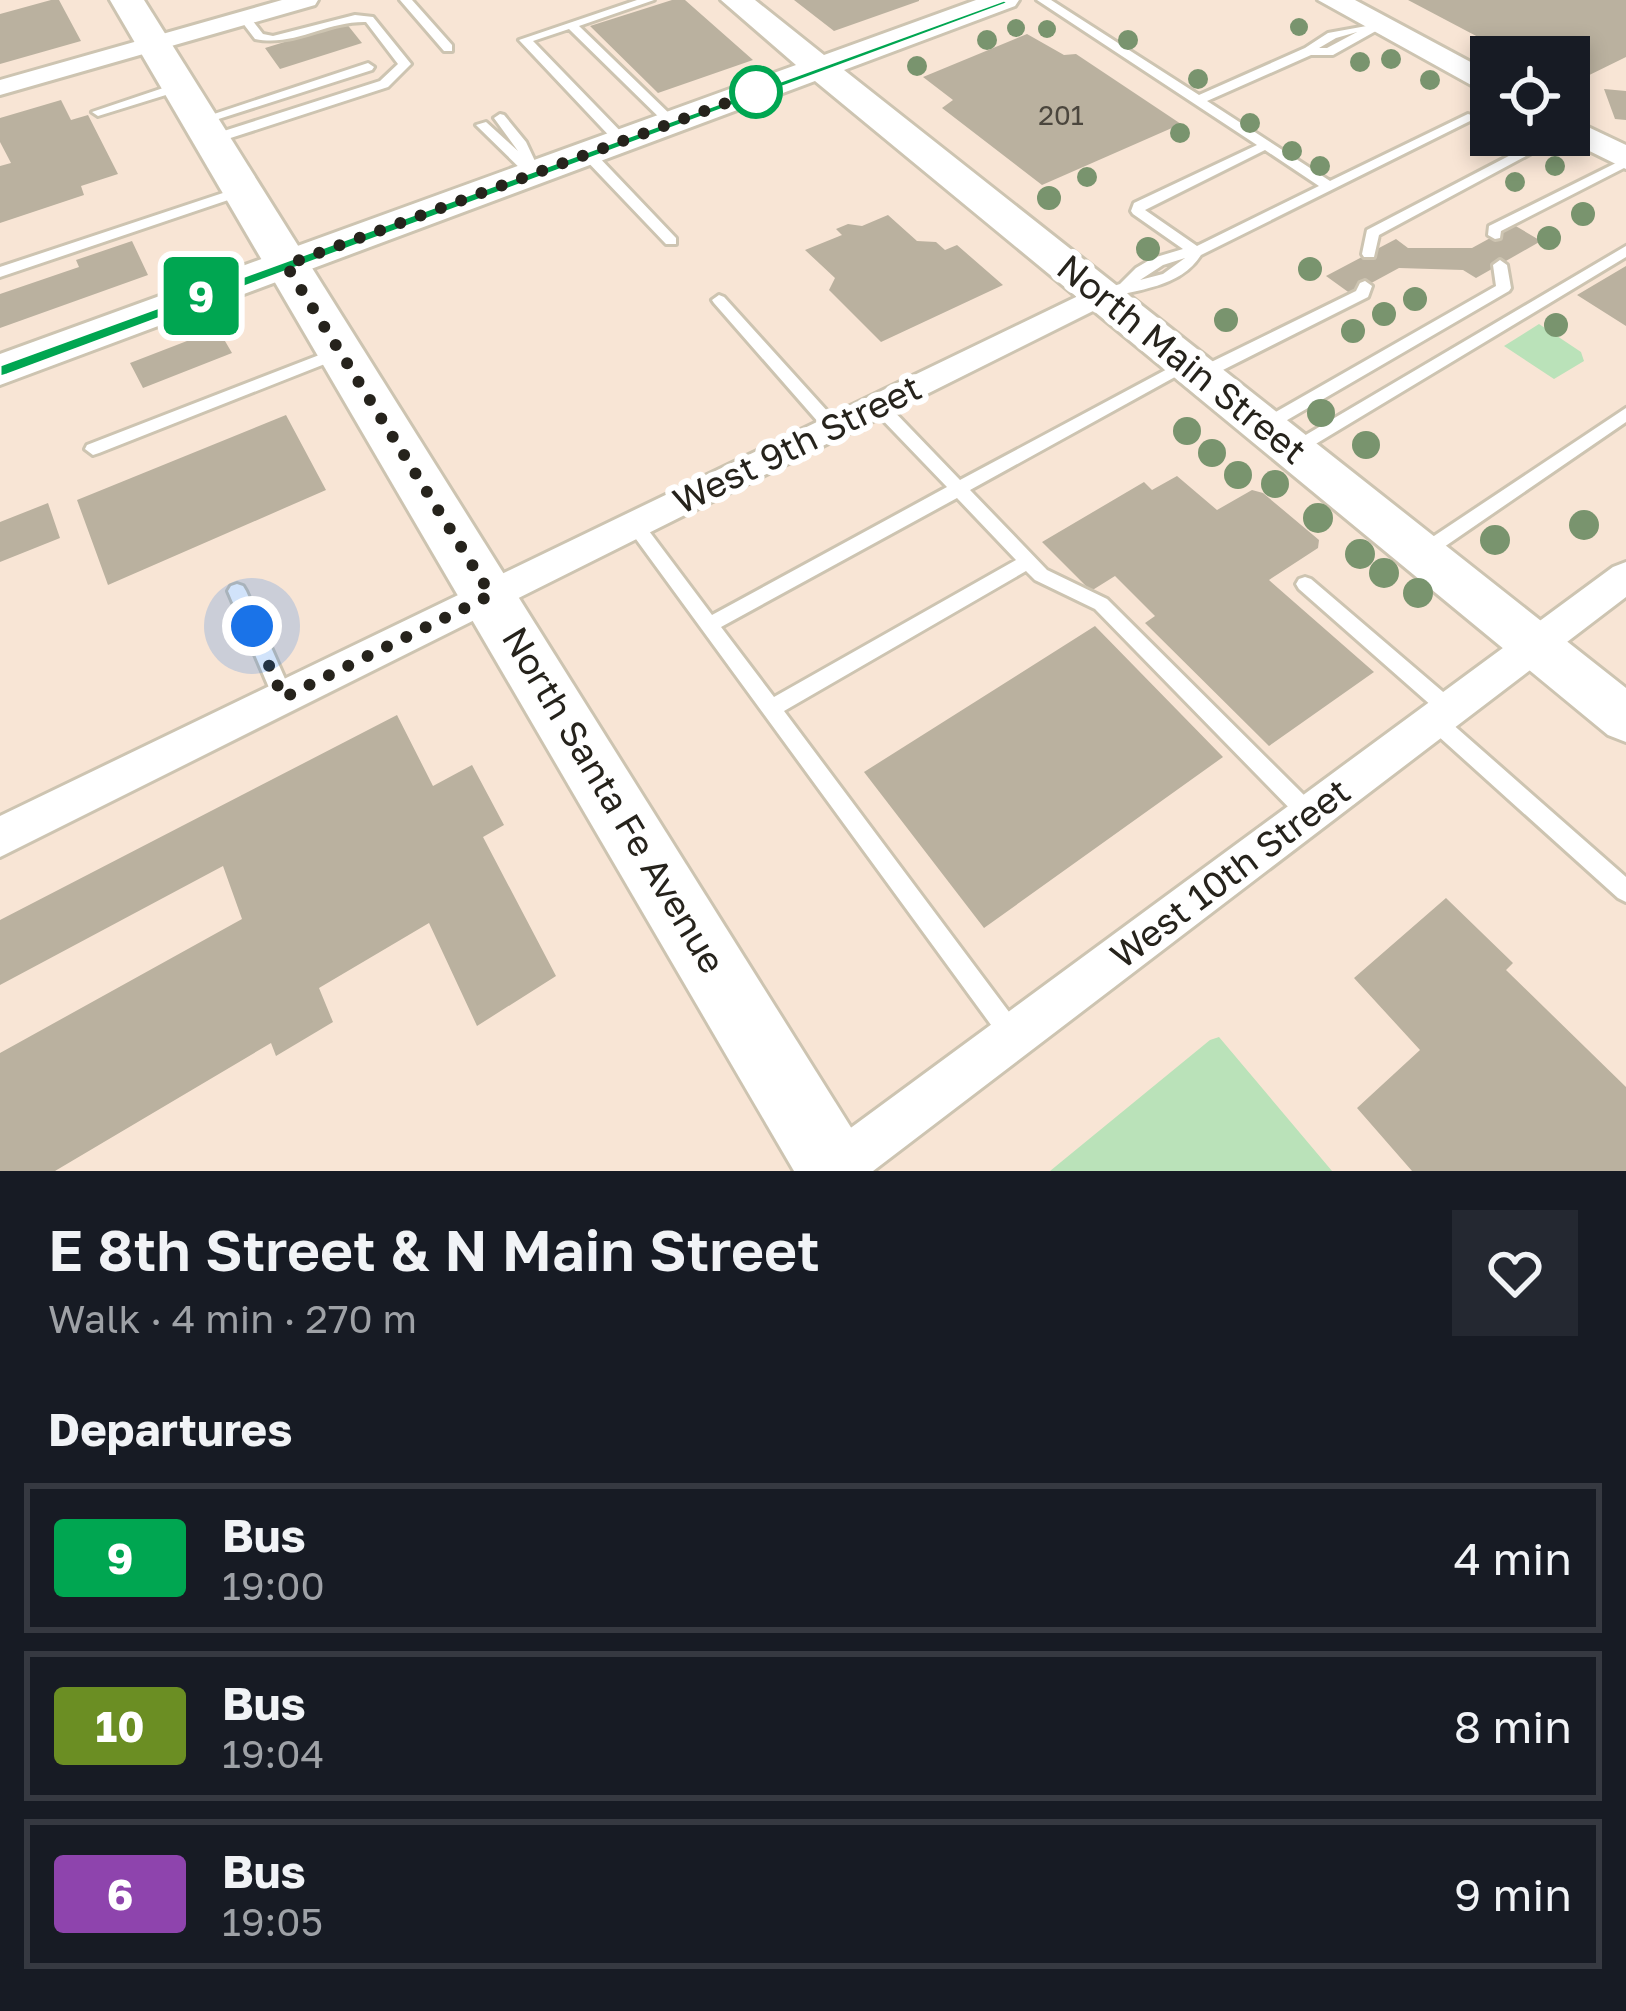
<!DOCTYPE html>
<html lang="en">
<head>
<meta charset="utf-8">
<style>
	:root { --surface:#171b24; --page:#242831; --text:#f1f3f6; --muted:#9ea1a6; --line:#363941 }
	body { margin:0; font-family:"Golos Text",sans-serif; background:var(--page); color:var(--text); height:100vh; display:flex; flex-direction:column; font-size:45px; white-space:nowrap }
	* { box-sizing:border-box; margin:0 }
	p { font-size:39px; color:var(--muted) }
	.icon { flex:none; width:66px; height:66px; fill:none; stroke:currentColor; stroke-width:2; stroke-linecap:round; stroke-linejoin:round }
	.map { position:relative; height:1171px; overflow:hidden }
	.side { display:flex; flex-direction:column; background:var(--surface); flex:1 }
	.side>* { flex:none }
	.badge { padding:0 24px; border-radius:9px; font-size:42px; line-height:78px }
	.buttons { position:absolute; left:1470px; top:36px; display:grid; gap:24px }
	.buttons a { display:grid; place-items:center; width:120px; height:120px; border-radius:0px; background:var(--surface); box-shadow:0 6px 18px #0003; font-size:60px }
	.you { position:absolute; width:60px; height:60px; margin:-30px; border:9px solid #fff; border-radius:50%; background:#1a73e8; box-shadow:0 0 0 18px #1a73e833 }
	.map>.badge { position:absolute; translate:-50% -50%; box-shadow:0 0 0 6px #fff }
	h2 { padding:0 48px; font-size:45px; line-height:108px }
	.round { display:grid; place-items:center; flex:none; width:126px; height:126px; border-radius:0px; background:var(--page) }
	.head { display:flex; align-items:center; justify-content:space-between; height:204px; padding:0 48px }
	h1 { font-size:57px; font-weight:600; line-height:90px }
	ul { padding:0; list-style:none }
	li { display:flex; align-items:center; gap:36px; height:150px; margin:0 24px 18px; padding:0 24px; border:6px solid var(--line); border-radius:0px }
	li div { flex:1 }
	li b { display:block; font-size:45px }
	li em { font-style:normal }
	li .badge { min-width:132px; font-weight:700; text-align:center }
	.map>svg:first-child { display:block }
	.commercial { fill:#f8e5d5; fill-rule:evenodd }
	.green { fill:#bae2b9 }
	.building { fill:#bab19f }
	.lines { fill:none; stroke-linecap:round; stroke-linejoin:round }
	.service-casing { stroke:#cdc4b1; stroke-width:6 }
	.minor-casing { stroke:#cdc4b1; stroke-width:6 }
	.tertiary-casing { stroke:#cdc4b1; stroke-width:6 }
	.secondary-casing { stroke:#cdc4b1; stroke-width:6 }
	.service { fill:#fff; fill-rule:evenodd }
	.minor { fill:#fff; fill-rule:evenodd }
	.tertiary { fill:#fff; fill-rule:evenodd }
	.secondary { fill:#fff; fill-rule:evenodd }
	.tree { fill:#79946e }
	.line { fill:#00a651; stroke:#fff; stroke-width:3 }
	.walk { stroke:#26231c; stroke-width:12; stroke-dasharray:0 21.6 }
	.stop-dot { fill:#fff; stroke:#00a651; stroke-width:6 }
	.labels { text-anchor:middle; stroke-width:12; stroke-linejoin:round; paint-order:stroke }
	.far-number-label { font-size:27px; fill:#4b463d }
	.street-label { font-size:36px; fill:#26231c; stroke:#fff }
</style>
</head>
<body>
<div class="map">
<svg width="1626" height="1171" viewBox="0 0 1626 1171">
	<rect width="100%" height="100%" fill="#fbf2de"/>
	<path class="commercial" d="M0,0H1626V1171H0ZM1491,57H1569V135H1491Z"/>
	<path class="green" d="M1539,324L1581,352L1584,361L1554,379L1504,346Z
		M1219,1037L1332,1171H1050L1210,1040Z"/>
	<path class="building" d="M51,0H59L81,41L0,64V14Z
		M672,0H685L753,60L658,93L590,26Z
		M794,0H919V1L834,31Z
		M1408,0H1626V57L1569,85V57H1516Z
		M346,23L362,43L280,69L265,48Z
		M1027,34L1064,55L1076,54L1181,124L1042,185L942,108L953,100L923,77Z
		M1604,89L1626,91V120L1615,119Z
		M61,100L71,120L88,115L118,174L81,186L84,195L0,223V166L11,163L0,142V118Z
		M888,215L917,241L936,242L945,250L957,245L1003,285L881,342L829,290L835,278L805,250L842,235L836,229L848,224L862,226Z
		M1514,225L1541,241L1476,278L1463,270L1399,268L1351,294L1326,276L1396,239L1408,248H1472Z
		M132,241L148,275L0,328V294L79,267L76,260Z
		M1626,266V326L1577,295Z
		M218,329L232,353L143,388L130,363Z
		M286,415L326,490L108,585L77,500Z
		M1177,476L1217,510L1252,490L1263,493L1319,540L1318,548L1269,580L1374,672L1269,746L1145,623L1155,616L1115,576L1091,591L1042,542L1144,482L1152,490Z
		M48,503L60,538L0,562V522Z
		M1095,626L1223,757L984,928L864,772Z
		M397,715L433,786L472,765L504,825L483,837L556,976L477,1026L429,923L319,988L333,1022L276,1056L271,1043L55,1171H0V1053L242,919L223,866L0,985V920Z
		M1446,898L1513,963L1506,970L1626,1087V1171H1412L1357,1108L1420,1050L1354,978Z"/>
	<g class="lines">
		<g class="service-casing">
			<path id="service" d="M400,0H412L452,45V51H444Z
				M637,0H654L579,26L676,120V126H668L569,29L533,41L627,138L628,141L622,145L617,144L519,40Z
				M1037,0H1051L1199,95L1305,48L1328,33L1383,23V27L1333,55H1311L1207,101L1330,181L1468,114L1478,117L1201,255C1180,288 1138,289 1103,299L1098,297V291L1120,284L1136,268L1153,258L1183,249L1133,214L1131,211L1134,203L1257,145ZM1357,32L1327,48H1319L1336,38ZM1265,150L1319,186L1197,246L1145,210ZM1185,258L1163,274L1140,280L1163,265Z
				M355,15L373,17L411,64L388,87L215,143H205V137L380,81L398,64L366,22C326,21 295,47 255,39L239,18L241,16H249L263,34L273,36Z
				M368,63L374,67L372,70L203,124L193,121Z
				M178,83L184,87L182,90L98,116L92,112Z
				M500,114L504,115L526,142L541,174L539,177H529L476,125L486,122L518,151L494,118Z
				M1549,135H1565L1379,235L1374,257H1364L1362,254L1367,230Z
				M588,150L593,151L676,238V244H666L583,157L581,154Z
				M1626,158V167L1501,231L1500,238L1495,239L1488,235L1489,226Z
				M241,187L248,191L246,194L0,277V267Z
				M1626,246V257L1299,454H1287L1285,450L1287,446Z
				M1500,260L1507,265L1511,288L1509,291L1270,430H1258L1256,426L1258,422L1496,286L1493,265Z
				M1365,281L1372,286L1368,297L1207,378H1195L1193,374L1195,370L1356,291L1360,283Z
				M719,295L724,297L838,423L840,427L838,431H826L714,303L712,300Z
				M340,347L345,348V356L99,453L93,455L85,449L87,445Z
				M1188,358L1196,363L1193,367L970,490L1047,570L1107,599L1316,807L1319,814L1316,821L1309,824L1302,821L1095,609L1035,580L1026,571L784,711L1021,1028L1025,1036L1021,1044L1013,1048L1005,1044L625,524L634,517L640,519L712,615L947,487L872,409L870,405L872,401H884L960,480ZM957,498L1016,560L774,697L721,627Z
				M1626,408V422L1428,558H1416L1413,553L1416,548Z
				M1305,577L1311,579L1456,703L1459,709L1456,715L1449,718L1442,715L1626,877V902L1618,898L1427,726L1424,720L1427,714L1434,711L1441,714L1299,589L1296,584L1299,579Z
				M237,584L243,586L246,591L293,697L290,703L283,705L276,703L273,697L228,591L231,586Z"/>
		</g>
		<g class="minor-casing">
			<path id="minor" d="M282,0H318L315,5L0,95V80Z
				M1103,284L1118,294L1113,301L0,857V816Z
				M1626,562V597L873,1171H811L818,1152L1613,567Z"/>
		</g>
		<g class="tertiary-casing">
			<path id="tertiary" d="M721,0H755L824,55L976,0H1019L1015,6L844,70L1626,688V742L1608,735L815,81L0,385V354L796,65Z
				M1318,0H1355L1491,73V96Z
				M1569,118L1626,145V169L1557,135H1569Z"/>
		</g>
		<g class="secondary-casing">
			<path id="secondary" d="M110,0H144L862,1145L873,1171H794Z"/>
		</g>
		<use href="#service" class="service"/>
		<use href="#minor" class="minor"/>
		<use href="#tertiary" class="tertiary"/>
		<use href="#secondary" class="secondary"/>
	</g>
	<g class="tree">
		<circle cx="1299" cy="27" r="9"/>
		<circle cx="1016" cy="28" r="9"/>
		<circle cx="1047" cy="29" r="9"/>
		<circle cx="987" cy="40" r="10"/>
		<circle cx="1128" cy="40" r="10"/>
		<circle cx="1391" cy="59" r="10"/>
		<circle cx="1360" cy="62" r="10"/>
		<circle cx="917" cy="66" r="10"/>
		<circle cx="1198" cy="79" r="10"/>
		<circle cx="1430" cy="80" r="10"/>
		<circle cx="1250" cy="123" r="10"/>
		<circle cx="1180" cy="133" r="10"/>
		<circle cx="1292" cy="151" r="10"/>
		<circle cx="1320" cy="166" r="10"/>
		<circle cx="1555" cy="166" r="10"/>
		<circle cx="1087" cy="177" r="10"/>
		<circle cx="1515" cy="182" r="10"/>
		<circle cx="1049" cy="198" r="12"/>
		<circle cx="1583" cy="214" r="12"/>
		<circle cx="1549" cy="238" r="12"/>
		<circle cx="1148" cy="249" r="12"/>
		<circle cx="1310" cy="269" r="12"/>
		<circle cx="1415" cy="299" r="12"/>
		<circle cx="1384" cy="314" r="12"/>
		<circle cx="1226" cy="320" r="12"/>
		<circle cx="1556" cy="325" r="12"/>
		<circle cx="1353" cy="331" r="12"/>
		<circle cx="1321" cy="413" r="14"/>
		<circle cx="1187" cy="431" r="14"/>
		<circle cx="1366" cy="445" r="14"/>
		<circle cx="1212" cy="453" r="14"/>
		<circle cx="1238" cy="475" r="14"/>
		<circle cx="1275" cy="484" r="14"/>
		<circle cx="1318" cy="518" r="15"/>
		<circle cx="1584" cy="525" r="15"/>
		<circle cx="1495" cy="540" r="15"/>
		<circle cx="1360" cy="554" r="15"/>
		<circle cx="1384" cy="573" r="15"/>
		<circle cx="1418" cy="593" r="15"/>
	</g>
	<path class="line" d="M1004,0L1009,3L7,375L0,377V365Z"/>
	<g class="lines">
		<path class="walk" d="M252,626L283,698L491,595L286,265L756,92"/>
	</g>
	<circle class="stop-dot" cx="756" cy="92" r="24"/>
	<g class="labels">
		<g class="far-number-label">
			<text x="1061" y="125">201</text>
		</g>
		<g class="street-label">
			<text transform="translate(1182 359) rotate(39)" y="13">North Main Street</text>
			<text transform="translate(797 444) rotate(-26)" y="13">West 9th Street</text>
			<text transform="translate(614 800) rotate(59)" y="13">North Santa Fe Avenue</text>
			<text transform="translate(1230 873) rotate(-37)" y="13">West 10th Street</text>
		</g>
	</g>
</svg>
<div class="buttons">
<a><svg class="icon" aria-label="locate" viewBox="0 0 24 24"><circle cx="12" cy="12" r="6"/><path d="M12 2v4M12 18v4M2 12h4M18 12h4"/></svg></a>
</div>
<div class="you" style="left:252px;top:626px"></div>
<b class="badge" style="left:201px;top:296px;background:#00a651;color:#fff">9</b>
</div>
<section class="side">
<div class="head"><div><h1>E 8th Street &amp; N Main Street</h1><p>Walk · 4 min · 270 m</p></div><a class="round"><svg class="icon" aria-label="heart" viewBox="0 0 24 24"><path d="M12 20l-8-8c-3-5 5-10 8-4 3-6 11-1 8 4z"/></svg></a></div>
<h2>Departures</h2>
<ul>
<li><span class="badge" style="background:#00a651;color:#fff">9</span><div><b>Bus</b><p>19:00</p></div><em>4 min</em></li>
<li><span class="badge" style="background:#6b8e23;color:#fff">10</span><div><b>Bus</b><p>19:04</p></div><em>8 min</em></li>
<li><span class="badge" style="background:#8e44ad;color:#fff">6</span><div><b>Bus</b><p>19:05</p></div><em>9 min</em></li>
</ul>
</section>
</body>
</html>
